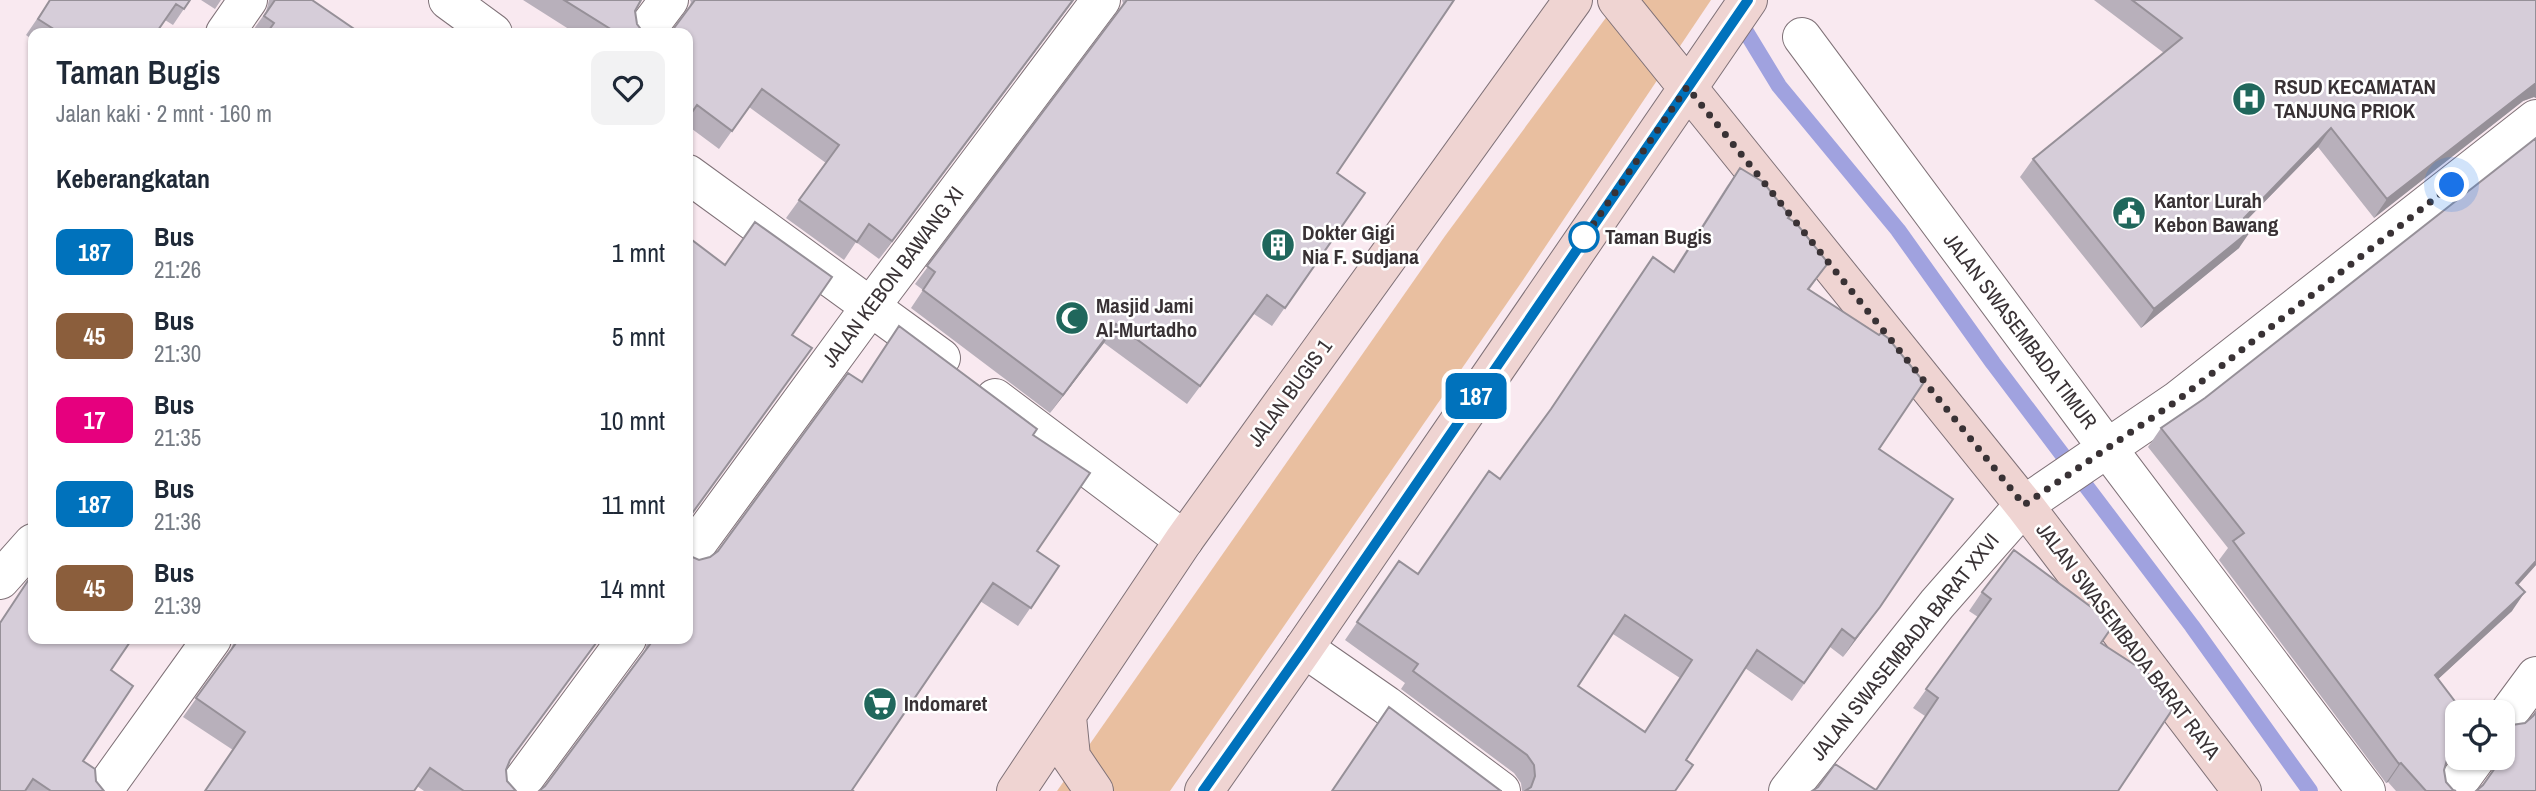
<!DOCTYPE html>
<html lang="id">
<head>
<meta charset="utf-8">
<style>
	:root { --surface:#fff; --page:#f2f2f3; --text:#1f2937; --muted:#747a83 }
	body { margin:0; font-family:"Archivo Narrow",sans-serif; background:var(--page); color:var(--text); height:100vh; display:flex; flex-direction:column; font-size:26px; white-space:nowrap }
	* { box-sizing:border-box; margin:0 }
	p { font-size:23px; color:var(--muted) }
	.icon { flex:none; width:38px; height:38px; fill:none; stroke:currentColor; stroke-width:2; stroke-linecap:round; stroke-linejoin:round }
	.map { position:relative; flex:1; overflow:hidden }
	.drawer { position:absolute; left:28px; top:28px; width:665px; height:616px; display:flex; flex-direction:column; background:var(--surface); border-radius:14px; box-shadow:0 2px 5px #0004 }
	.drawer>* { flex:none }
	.badge { padding:0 14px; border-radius:10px; font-size:24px; line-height:46px }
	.controls { position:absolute; left:2445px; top:700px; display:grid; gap:14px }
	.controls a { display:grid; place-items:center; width:70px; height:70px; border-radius:14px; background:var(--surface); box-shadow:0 2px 5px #0004; font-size:35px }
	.you { position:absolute; width:35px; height:35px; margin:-18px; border:5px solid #fff; border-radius:50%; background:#1a73e8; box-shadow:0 0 0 10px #1a73e833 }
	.map>.badge { position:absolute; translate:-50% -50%; box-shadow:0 0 0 4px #fff }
	h2 { padding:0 28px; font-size:26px; line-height:63px }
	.round { display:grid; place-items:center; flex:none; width:74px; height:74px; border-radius:14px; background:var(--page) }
	.summary { display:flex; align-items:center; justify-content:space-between; height:119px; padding:0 28px }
	h1 { font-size:33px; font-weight:600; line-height:52px }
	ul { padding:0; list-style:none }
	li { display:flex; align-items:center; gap:21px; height:84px; padding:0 28px }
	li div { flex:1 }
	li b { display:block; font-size:26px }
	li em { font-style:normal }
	li .badge { min-width:77px; font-weight:700; text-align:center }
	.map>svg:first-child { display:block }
	.green { fill:#e9bfa0 }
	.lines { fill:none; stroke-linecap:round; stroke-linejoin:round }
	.stream { stroke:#a0a2df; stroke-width:16 }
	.street-casing { stroke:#7f7177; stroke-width:40 }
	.secondary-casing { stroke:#7f7177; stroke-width:40 }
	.street { stroke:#fff; stroke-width:38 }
	.secondary { stroke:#efd4d2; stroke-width:38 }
	.wall { fill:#b8b0bb; fill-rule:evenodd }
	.shaded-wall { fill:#969098 }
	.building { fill:#d6cdd9; stroke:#969098; stroke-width:2; fill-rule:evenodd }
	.line-casing { stroke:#fff; stroke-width:16 }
	.line { stroke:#0072bc; stroke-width:10 }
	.walk { stroke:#393235; stroke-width:7; stroke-dasharray:0 12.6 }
	.stop-dot { fill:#fff; stroke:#0072bc; stroke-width:3.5 }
	.labels { text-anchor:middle; stroke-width:5; stroke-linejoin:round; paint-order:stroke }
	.poi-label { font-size:21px; font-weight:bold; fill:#393235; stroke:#fff; text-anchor:start }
	.stop-label { font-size:21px; font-weight:bold; fill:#393235; stroke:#fff; text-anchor:start }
	.street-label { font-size:21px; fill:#393235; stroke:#fff }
</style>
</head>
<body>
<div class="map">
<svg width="2536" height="791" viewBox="0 0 2536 791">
	<rect width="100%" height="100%" fill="#f9e9f0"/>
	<path class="green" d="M1619,0H1711L1523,280L1170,791H1057L1445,236Z"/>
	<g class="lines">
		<path class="stream" d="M1737,17L1779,86L1898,230L1993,363L2192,626L2310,791"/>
		<g class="street-casing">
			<path id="street" d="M448,0L493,33
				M225,33L248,0
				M644,33L669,0
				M1802,37L2108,449L2366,791
				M688,174L941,358
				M995,398L1184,540
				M688,556L871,306L1101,0
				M0,580L33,543
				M1304,648L1386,705L1501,791
				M2502,722L2536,676
				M103,791L212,639
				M515,791L627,639
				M1788,791L1937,604L2024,505L2178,400L2536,119
				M2452,791L2476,758"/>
		</g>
		<g class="secondary-casing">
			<path id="secondary" d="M1617,0L2024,505L2242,791
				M1067,717L1071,757L1094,791
				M1016,791L1184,540L1573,0
				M1204,791L1304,648L1748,0"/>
		</g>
		<use href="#street" class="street"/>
		<use href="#secondary" class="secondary"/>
	</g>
	<path class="wall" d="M50,0H190L173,25L165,20L156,33H33V40L26,35Z
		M201,0H221L215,9Z
		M269,0H312L360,33H251L266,12Z
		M523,0H642L635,11L637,24L643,32L646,33H575Z
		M690,0H1074L879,259L856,242L844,260L786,218L826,163L749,107L719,149L688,126V33L674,28L688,10L691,2Z
		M1122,0H1454L1337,173L1365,193L1272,326L1254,314L1187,404L1104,343L1050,413L911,308L923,290L915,284L1120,10L1123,3Z
		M2094,0H2536V98L2534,97L2523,101L2374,218L2318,147L2246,221L2239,248L2141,328L2020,177L2033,159L2164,53Z
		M1740,168L1788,218L1828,263L1809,290L1879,449L1880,607L1843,657L1830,647L1792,701L1745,668L1686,760L1675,791H1522L1521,783L1514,773L1401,689L1405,683L1345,640L1399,561L1418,574L1500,479L1673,271L1727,186ZM1613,634L1680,678L1645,732L1578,686Z
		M861,382L1033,435L1037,551L1059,566L1018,626L980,601L852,790L545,786L645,650L648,639H688L699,560L710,557L718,551Z
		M2205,398L2536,565L2518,585L2512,611L2438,679L2447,761L2444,770L2446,782L2453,790L2456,791H2396L2388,782L2386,783L2219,560L2228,548L2148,447L2161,428Z
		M1982,592L2114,624L1876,790L1925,716L1913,708L1978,617L1969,611Z
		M233,639H600L509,762L506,770L507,781L516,791H424L417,786L233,750L183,717L230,651L234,642Z
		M111,670L83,761L96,781L104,791H0Z
		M2533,716L2483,785L2494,769L2497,758H2502V737L2508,729L2525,723Z"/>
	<path class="shaded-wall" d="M1073,0H1074L879,259L892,241Z
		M2536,83V98L2534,97L2523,101L2374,218L2387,199Z
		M2331,128L2318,147L2230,237L2244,218Z
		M2252,229L2239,248L2141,328L2154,309Z
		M1116,324L1104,343L1050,413L1063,395Z
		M2536,561V565L2503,602L2516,583Z
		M2525,592L2512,611L2422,694L2435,675Z
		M1880,607L1867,625L1843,657L1855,639Z
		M2401,763L2388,782L2386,783L2399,764Z"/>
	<path class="building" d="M50,0H190L184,9L176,4L156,33H60L38,19Z
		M275,0H312L360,33H267L274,23L264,16Z
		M564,0H641L635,11L637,24L643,32L646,33H617Z
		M695,0H1073L892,241L869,224L857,242L799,200L839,145L762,89L732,131L697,105L688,118V33H667L674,28Z
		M1127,0H1454L1337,173L1365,193L1285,308L1267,295L1200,386L1116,324L1063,395L923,290L935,272L927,266Z
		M2132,0H2536V83L2387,199L2331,128L2244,218L2252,229L2154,309L2033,159L2182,38Z
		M2536,138V561L2516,583L2525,592L2435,675L2463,712H2457V747L2447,760L2444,770L2446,782L2453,790L2456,791H2426L2401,763L2399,764L2233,541L2244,533L2161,428L2205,398Z
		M1740,168L1763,182L1790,216L1788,218L1796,223L1828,263L1808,289L1879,335L1881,333L1888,338L1924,382L1879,449L1953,499L1880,607L1855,639L1842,629L1804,683L1757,650L1686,760L1693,765L1675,791H1525L1531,787L1535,776L1534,765L1527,755L1413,671L1418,664L1357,622L1399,561L1418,574L1489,471L1500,479L1551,409L1653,257L1674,272ZM1625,615L1692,660L1645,732L1578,686Z
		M755,222L832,277L792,335L812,348L688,519V237L725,265Z
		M899,326L1037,429L1033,435L1090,473L1037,551L1059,566L1031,608L993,583L852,790L854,791H539L545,786L654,639H688V555L699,560L710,557L718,551L848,373L862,382Z
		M2014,550L2114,624L2101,643L2155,678L2176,704L2118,791H1812L1818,787L1835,764L1876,790L1938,698L1926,689L1991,599L1982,592Z
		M33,573V639H132L111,670L133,686L83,761L95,769L96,781L104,791H51L33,779L25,791H0V623Z
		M239,639H599L510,760L506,770L507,781L516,791H464L430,768L414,791H205L245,732L196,698Z
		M1389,707L1501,791H1502H1332Z
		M2536,712V791H2476L2483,785L2507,751L2511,741L2508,729L2512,725L2525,723L2533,716Z"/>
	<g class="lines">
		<g class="line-casing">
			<path id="line" d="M1203,791L1304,648L1748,0"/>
		</g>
		<use href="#line" class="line"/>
		<path class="walk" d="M1584,237L1582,241L1687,87L2024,505L2178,400L2452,185"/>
	</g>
	<defs>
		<g id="hospital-disc" transform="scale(1.75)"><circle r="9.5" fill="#20675c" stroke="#fff"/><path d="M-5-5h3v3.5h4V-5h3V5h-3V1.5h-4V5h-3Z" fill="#fff"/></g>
		<g id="civic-disc" transform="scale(1.75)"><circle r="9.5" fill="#20675c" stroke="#fff"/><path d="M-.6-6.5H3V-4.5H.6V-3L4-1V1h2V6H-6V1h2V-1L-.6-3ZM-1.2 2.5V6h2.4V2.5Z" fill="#fff"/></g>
		<g id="building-disc" transform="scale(1.75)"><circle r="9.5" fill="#20675c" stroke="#fff"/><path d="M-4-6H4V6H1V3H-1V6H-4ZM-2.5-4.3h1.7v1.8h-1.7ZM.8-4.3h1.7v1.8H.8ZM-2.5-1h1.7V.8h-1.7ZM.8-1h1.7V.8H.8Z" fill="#fff"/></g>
		<g id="mosque-disc" transform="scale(1.75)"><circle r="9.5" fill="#20675c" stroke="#fff"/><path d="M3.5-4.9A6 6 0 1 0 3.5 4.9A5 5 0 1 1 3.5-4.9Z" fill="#fff"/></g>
		<g id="supermarket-disc" transform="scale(1.75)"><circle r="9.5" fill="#20675c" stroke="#fff"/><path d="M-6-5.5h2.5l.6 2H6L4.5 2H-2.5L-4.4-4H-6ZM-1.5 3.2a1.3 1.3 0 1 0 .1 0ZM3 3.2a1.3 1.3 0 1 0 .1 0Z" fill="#fff"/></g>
	</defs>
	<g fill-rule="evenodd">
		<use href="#hospital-disc" x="2249" y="99"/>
		<use href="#civic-disc" x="2129" y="213"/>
		<use href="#building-disc" x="1278" y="245"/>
		<use href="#mosque-disc" x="1072" y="318"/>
		<use href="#supermarket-disc" x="880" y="704"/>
	</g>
	<circle class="stop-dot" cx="1584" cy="237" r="14"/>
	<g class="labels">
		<g class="poi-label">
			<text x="2274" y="94">RSUD KECAMATAN<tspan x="2274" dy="24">TANJUNG PRIOK</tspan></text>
			<text x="2154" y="208">Kantor Lurah<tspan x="2154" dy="24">Kebon Bawang</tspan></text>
			<text x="1302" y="240">Dokter Gigi<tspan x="1302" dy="24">Nia F. Sudjana</tspan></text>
			<text x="1096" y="313">Masjid Jami<tspan x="1096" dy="24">Al-Murtadho</tspan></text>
			<text x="904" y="711">Indomaret</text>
		</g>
		<g class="stop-label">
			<text x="1605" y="244">Taman Bugis</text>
		</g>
		<g class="street-label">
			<text transform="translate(893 277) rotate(-53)" y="7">JALAN KEBON BAWANG XI</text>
			<text transform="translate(2020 331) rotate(53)" y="7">JALAN SWASEMBADA TIMUR</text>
			<text transform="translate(1290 393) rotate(-54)" y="7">JALAN BUGIS 1</text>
			<text transform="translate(2128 641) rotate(53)" y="7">JALAN SWASEMBADA BARAT RAYA</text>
			<text transform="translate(1905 647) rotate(-51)" y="7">JALAN SWASEMBADA BARAT XXVI</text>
		</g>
	</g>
</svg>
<div class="controls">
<a><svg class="icon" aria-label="locate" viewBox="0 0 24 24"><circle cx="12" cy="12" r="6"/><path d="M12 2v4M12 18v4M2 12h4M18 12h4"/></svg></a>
</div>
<div class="you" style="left:2452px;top:185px"></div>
<b class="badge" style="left:1476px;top:396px;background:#0072bc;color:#fff">187</b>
<section class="drawer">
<div class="summary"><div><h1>Taman Bugis</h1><p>Jalan kaki · 2 mnt · 160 m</p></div><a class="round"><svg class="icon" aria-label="heart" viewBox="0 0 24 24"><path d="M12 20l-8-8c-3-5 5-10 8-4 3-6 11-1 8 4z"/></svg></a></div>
<h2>Keberangkatan</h2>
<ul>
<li><span class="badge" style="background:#0072bc;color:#fff">187</span><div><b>Bus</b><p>21:26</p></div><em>1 mnt</em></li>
<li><span class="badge" style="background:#8b5e3c;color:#fff">45</span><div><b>Bus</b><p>21:30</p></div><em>5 mnt</em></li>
<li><span class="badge" style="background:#e6007e;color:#fff">17</span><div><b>Bus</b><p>21:35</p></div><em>10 mnt</em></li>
<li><span class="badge" style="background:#0072bc;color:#fff">187</span><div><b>Bus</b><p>21:36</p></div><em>11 mnt</em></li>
<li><span class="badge" style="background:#8b5e3c;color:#fff">45</span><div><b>Bus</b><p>21:39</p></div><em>14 mnt</em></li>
</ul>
</section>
</div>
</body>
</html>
